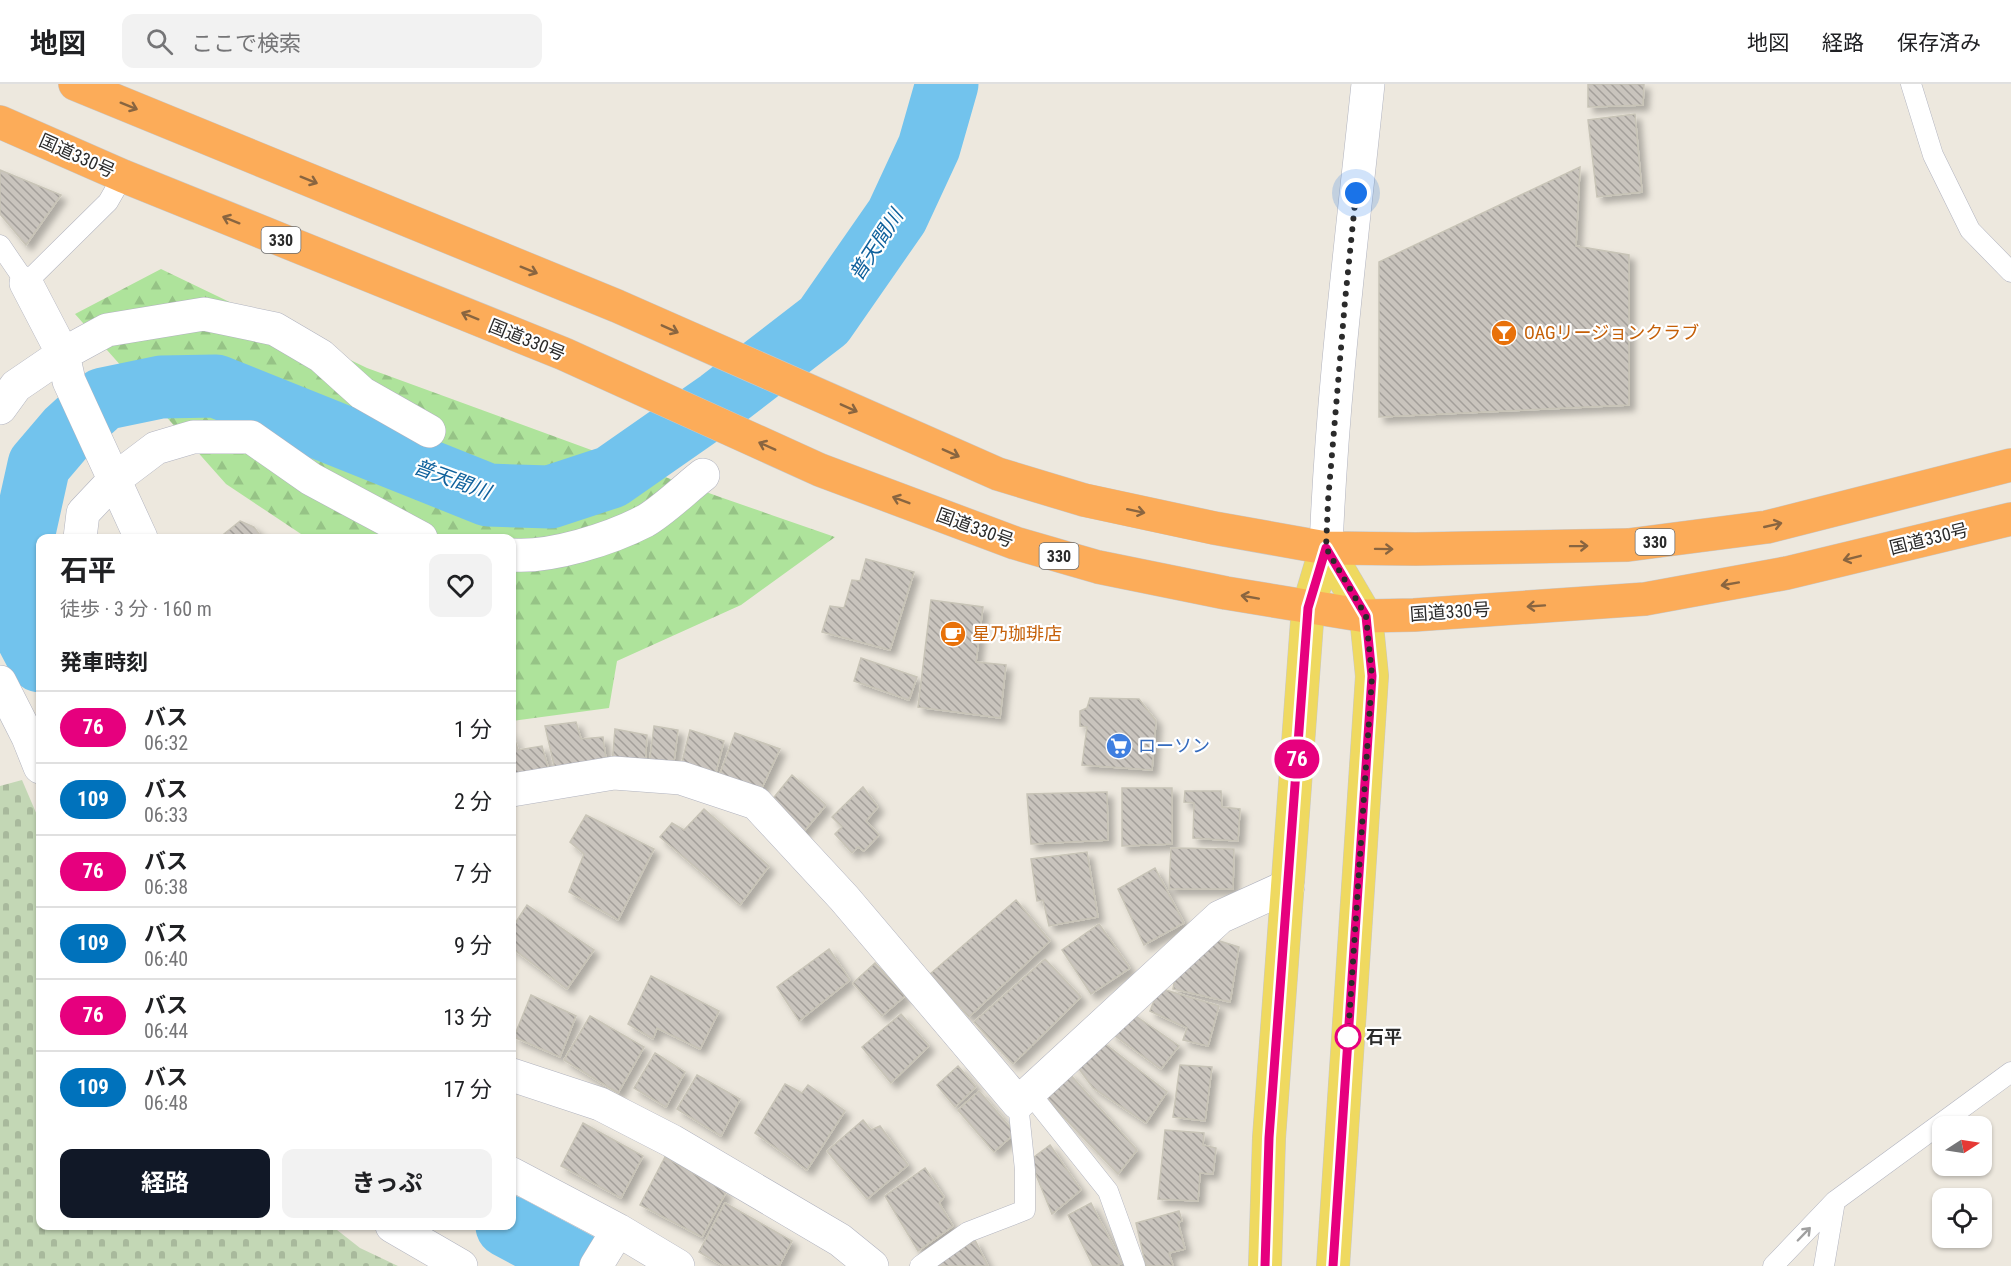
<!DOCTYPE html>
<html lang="ja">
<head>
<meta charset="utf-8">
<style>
	:root { --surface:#fff; --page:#f2f2f2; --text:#202124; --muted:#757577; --line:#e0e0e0; --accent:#111827 }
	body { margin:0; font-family:"Roboto Condensed","Noto Sans JP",sans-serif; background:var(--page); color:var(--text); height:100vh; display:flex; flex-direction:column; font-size:22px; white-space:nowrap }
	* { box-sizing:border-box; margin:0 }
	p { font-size:20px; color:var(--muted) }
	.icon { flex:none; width:33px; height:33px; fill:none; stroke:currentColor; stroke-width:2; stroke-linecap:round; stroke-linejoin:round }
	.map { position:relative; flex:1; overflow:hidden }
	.side { position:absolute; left:36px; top:450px; width:480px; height:696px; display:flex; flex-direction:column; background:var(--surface); border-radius:12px; box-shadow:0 2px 4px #0004 }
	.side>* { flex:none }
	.badge { padding:0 12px; border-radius:20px; font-size:21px; line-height:39px }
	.needle { width:39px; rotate:78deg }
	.controls { position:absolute; left:1932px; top:1032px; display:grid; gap:12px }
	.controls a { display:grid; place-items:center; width:60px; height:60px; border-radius:12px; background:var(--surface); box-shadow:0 2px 4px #0004; font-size:30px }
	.you { position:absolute; width:30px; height:30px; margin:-15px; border:4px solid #fff; border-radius:50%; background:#1a73e8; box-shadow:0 0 0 9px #1a73e833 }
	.map>.badge { position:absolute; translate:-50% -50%; box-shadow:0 0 0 3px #fff }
	h2 { padding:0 24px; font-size:22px; line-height:54px }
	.round { display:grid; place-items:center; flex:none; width:63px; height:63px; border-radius:12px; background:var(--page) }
	.headline { display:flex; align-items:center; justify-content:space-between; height:102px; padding:0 24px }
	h1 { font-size:28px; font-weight:700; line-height:45px }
	.cta { display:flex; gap:12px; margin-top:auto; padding:12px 24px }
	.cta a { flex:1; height:69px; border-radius:12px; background:var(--accent); color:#fff; font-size:24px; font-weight:700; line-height:69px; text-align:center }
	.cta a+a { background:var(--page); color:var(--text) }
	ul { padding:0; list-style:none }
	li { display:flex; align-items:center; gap:18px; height:72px; padding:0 24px; border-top:2px solid var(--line) }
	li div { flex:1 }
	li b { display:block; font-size:22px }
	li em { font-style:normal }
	li .badge { min-width:66px; font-weight:700; text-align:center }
	header { display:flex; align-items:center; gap:36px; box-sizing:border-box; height:84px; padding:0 30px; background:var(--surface); border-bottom:2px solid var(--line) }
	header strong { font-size:28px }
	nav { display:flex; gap:33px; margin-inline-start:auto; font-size:21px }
	.search { width:420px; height:54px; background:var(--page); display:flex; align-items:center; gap:15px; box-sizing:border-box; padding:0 21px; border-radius:12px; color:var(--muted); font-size:22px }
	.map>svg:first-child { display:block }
	.forest { fill:url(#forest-firs) }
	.cemetery { fill:url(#cemetery-stones) }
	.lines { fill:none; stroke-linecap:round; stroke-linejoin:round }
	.river { stroke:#72c3ed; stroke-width:63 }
	.building { fill:url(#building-back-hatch); stroke:#c8c4b7; stroke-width:1.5; filter:url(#shadow) }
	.lane-casing { stroke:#b1b3bf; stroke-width:21 }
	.street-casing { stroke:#b1b3bf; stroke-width:34 }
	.secondary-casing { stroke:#b1b3bf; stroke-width:34 }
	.primary-casing { stroke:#c8c8c8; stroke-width:34 }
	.highway-casing { stroke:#c8c8c8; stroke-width:34 }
	.lane { stroke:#fff; stroke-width:20 }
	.street { stroke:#fff; stroke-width:33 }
	.secondary { stroke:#fff; stroke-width:33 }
	.primary { stroke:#efd960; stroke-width:33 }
	.highway { stroke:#fcac59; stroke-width:33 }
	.oneway { stroke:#896540 }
	.oneway2 { stroke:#a0a0a0 }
	.line-casing { stroke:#fff; stroke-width:14 }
	.line { stroke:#e6007e; stroke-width:9 }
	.walk { stroke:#2b2b2b; stroke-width:6; stroke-dasharray:0 10.8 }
	.stop-dot { fill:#fff; stroke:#e6007e; stroke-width:3 }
	.labels { text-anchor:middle; stroke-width:4.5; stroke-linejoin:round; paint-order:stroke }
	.shield { fill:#fff; stroke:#6b6b6b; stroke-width:1.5 }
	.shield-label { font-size:16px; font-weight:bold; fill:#2b2b2b }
	.street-label { font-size:18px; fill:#2b2b2b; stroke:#fff }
	.food-label { font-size:18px; fill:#c56008; stroke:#fff; text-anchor:start }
	.shop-label { font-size:18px; fill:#366cbe; stroke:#fff; text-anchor:start }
	.stop-label { font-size:18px; font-weight:bold; fill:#2b2b2b; stroke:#fff; text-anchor:start }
	.water-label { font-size:20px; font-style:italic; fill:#0f619c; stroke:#fff }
</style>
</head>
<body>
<header>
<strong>地図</strong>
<div class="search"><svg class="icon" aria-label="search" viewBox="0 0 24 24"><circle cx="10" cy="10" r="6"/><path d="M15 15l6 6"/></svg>ここで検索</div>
<nav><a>地図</a><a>経路</a><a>保存済み</a></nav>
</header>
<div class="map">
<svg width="2011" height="1182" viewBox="0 0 2011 1182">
	<defs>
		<pattern id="forest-firs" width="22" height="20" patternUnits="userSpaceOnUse" patternTransform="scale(1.5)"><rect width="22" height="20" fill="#aee39b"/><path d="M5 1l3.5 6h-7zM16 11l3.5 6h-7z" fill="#96c386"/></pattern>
		<pattern id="cemetery-stones" width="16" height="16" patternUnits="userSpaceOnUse" patternTransform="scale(1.5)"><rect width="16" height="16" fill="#c3d7b5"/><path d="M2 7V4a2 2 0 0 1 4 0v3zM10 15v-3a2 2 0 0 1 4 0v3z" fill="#a8b99c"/></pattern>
		<pattern id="building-back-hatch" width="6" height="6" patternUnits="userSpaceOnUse" patternTransform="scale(1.5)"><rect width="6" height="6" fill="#c9c4bd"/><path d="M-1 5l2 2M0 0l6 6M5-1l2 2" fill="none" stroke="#a39f9a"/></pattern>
		<filter id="shadow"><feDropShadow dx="5.5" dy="5.5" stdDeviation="3" flood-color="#0004"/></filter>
	</defs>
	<rect width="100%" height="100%" fill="#ede8de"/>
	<path class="forest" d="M161,185L367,284L717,412L835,453L741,521L617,577L609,624L512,637V454H307L226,400L75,230Z"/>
	<path class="cemetery" d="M22,696L40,738V1142H332L360,1164L398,1182H0V702Z"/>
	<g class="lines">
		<path class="river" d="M40,577L21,541L23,453L39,381L68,347L103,315L161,303L216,302L488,411L550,413L611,393L720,317L824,237L897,132L929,63L947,0
			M507,1142L582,1182"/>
	</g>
	<path class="building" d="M1588,0H1644L1643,21L1588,23Z
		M1635,30L1642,108L1597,113L1588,36Z
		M1580,83L1576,162L1629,171V321L1379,333V178Z
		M0,86L61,111L26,161L0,130Z
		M240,437L254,443L262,454H219Z
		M866,475L914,488L890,566L822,548L830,522L844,524L852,496L860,497Z
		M931,516L983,523L976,578L1006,581L1000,634L918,623Z
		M861,574L917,593L909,616L854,597Z
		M1090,614L1139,615L1156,637L1152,686L1082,681L1087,643L1080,642V627L1087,624Z
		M576,638L581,655L603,653L607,683L556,690L545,642Z
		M654,642L678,646L673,685L649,682Z
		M615,645L647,651L645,684L612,680Z
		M690,646L724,657L714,696L680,686Z
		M512,647L518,666L542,662L550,690L512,698Z
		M735,649L780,665L759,710L718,695Z
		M792,691L826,721L801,751L767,722Z
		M863,703L878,723L866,737L879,751L864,767L858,763L852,769L835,750L842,743L832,733Z
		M1122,704H1172V760L1122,762Z
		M1185,707H1221L1222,723L1240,725L1238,757L1193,754L1194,719L1184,718Z
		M1107,708L1108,756L1031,760L1027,710Z
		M704,725L769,782L740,821L660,753L672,739L684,746Z
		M586,731L654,765L618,836L569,808L584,770L570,758Z
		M1171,764L1234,765L1233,805H1169Z
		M1087,768L1098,833L1049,842L1043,816L1037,817L1031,775Z
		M1155,784L1184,839L1144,861L1118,805Z
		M1016,816L1050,857L969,933L930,890Z
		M527,821L594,866L567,905L512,864V844Z
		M1099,840L1130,884L1091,910L1062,866Z
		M1210,854L1239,863L1230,918L1173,905L1177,883Z
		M829,865L850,896L799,937L777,903Z
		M1045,875L1081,913L1013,980L974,938Z
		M875,879L905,912L882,932L853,899Z
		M651,892L719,927L700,965L657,944L653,955L628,940Z
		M1159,904L1219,922L1208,962L1183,956L1187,944L1150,927Z
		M531,911L576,932L560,973L514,953Z
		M1130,928L1179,962L1161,985L1111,949Z
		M901,930L929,962L891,999L862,963Z
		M590,932L644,963L618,1009L564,976Z
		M1099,955L1167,1008L1146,1039L1093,1004L1074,978Z
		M655,969L685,988L666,1023L634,1004Z
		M1180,981L1212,983L1205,1037L1173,1033Z
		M958,982L976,1003L955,1023L937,1001Z
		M1068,988L1137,1066L1118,1090L1044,1012Z
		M697,991L740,1015L721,1052L677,1025Z
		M785,1000L802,1009L808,1001L845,1027L807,1086L755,1049Z
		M979,1007L1015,1049L994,1068L958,1026Z
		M863,1036L871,1046L880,1042L908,1081L867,1115L827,1067Z
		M583,1039L643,1072L621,1114L561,1082Z
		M1165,1046L1204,1049L1203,1061L1216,1064L1213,1090L1200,1089L1198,1117L1158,1115Z
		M1050,1061L1081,1106L1052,1130L1030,1076Z
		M665,1073L726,1108L702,1153L640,1121Z
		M925,1084L944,1113L939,1119L953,1142L918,1167L885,1112Z
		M725,1119L792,1157L779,1182H723L699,1168Z
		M1091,1119L1122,1179L1116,1182H1093L1068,1131Z
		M1179,1127L1182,1137L1178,1138L1185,1165L1169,1169L1173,1182H1146L1136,1139Z
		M975,1156L988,1182H935V1181Z"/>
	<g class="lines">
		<g class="lane-casing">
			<path id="lane" d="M1911,0L1933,71L1970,146L2011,188
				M0,161L26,199L108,118L123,92
				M1029,1008L1108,1107L1135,1182
				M920,1182L968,1148L1025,1126V1086L1018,1019
				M1773,1182L1835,1117L2011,988
				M1824,1182L1835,1117"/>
		</g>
		<g class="street-casing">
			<path id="street" d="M26,199L63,270L69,297L141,454
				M0,324L16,302L63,270L107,246L204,230L275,245L321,272L362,309L429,347
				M80,454L83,429L115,395L156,364L193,353H251L311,395L421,454
				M512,471C551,474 610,455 645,437C664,426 685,405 703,391
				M0,598L28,653L40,683
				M512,706L614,689L681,694L756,719L844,814L1018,1019L1220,833L1288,802
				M512,991L600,1020L672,1057L840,1156L872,1182
				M512,1090L618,1146L678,1182
				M392,1142L461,1182
				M596,1182L618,1146"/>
		</g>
		<g class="secondary-casing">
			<path id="secondary" d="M1326,464C1332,309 1352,154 1368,0"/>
		</g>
		<g class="primary-casing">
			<path id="primary" d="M1326,464L1366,532L1372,592L1333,1182
				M1265,1182L1269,1054L1308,524L1326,464"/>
		</g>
		<g class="highway-casing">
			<path id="highway" d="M75,0L617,222L998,390L1084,416L1214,444L1326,464L1416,465L1628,461L1767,443L2011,381
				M0,38L123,92L564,270L820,386L1015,459L1098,483L1226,509L1366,532L1414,531L1645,515L1787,489L2011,435"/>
		</g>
		<use href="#lane" class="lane"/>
		<use href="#street" class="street"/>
		<use href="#secondary" class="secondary"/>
		<use href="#primary" class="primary"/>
		<use href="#highway" class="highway"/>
	</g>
	<defs><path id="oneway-shaft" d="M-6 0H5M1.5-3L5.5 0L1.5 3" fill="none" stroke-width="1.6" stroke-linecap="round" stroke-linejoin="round" transform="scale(1.5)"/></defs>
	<g class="oneway">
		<use href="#oneway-shaft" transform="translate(129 22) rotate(22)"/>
		<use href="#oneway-shaft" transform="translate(309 96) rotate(22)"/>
		<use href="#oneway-shaft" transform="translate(231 136) rotate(-158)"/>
		<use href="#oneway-shaft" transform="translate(529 186) rotate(22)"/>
		<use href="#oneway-shaft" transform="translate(470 232) rotate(-158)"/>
		<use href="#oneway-shaft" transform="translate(670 245) rotate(24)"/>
		<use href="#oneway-shaft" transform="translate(849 324) rotate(24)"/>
		<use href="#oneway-shaft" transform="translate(767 362) rotate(-156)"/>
		<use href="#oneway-shaft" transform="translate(951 369) rotate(24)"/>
		<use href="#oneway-shaft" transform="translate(901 416) rotate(-159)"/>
		<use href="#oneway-shaft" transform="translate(1136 427) rotate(12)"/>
		<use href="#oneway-shaft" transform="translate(1773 441) rotate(-13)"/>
		<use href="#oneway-shaft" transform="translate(1579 462) rotate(-1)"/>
		<use href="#oneway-shaft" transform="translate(1384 465) rotate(1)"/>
		<use href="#oneway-shaft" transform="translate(1852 474) rotate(166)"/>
		<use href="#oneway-shaft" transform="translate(1730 500) rotate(170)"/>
		<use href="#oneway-shaft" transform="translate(1250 513) rotate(-170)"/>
		<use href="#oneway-shaft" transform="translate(1536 522) rotate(176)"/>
	</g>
	<use class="oneway2" href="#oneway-shaft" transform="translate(1804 1150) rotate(-46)"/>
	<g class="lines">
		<g class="line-casing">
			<path id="line" d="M1265,1182L1269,1054L1308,524L1326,464L1366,532L1372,592L1333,1182"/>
		</g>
		<use href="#line" class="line"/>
		<path class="walk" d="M1348,953L1372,592L1366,532L1326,464L1328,417L1345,217L1356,109"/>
	</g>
	<defs>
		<g id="bar-disc" transform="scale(1.35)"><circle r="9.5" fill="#e8710a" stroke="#fff"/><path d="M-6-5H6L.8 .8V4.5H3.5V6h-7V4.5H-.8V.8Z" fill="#fff"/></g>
		<g id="cafe-disc" transform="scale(1.35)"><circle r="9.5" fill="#e8710a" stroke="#fff"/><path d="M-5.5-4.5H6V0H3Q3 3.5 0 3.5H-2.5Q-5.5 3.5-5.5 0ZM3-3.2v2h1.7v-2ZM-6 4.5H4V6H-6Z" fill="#fff"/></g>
		<g id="supermarket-disc" transform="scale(1.35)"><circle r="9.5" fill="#3f7fe0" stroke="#fff"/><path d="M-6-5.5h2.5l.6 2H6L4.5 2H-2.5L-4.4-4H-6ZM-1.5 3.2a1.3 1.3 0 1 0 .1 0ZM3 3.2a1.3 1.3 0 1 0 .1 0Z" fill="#fff"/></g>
	</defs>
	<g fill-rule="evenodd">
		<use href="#bar-disc" x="1504" y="249"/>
		<use href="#cafe-disc" x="953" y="550"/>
		<use href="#supermarket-disc" x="1119" y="662"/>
	</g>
	<circle class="stop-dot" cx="1348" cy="953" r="12"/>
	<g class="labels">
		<g class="shield">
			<rect x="261.5" y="143" width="39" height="26" rx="4.5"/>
			<rect x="1635.5" y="445" width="39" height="26" rx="4.5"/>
			<rect x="1039.5" y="459" width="39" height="26" rx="4.5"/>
		</g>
		<g class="shield-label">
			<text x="281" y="162">330</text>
			<text x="1655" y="464">330</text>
			<text x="1059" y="478">330</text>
		</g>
		<g class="street-label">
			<text transform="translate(77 72) rotate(24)" y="6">国道330号</text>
			<text transform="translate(527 256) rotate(22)" y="6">国道330号</text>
			<text transform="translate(975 444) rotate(20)" y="6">国道330号</text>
			<text transform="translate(1929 455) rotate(-14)" y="6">国道330号</text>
			<text transform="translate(1450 528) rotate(-4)" y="6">国道330号</text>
		</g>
		<g class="food-label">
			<text x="1524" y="255">OAGリージョンクラブ</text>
			<text x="972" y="556">星乃珈琲店</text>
		</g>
		<g class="shop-label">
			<text x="1138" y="668">ローソン</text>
		</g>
		<g class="stop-label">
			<text x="1366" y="959">石平</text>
		</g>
		<g class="water-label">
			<text transform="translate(876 161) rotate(-57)" y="7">普天間川</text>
			<text transform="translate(452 395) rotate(20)" y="7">普天間川</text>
		</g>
	</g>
</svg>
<div class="controls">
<a><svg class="needle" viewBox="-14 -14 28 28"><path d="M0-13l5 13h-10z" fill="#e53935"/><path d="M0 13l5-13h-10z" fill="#757577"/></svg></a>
<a><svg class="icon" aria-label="locate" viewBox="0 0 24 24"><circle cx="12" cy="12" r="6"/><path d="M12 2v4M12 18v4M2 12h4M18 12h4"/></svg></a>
</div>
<div class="you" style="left:1356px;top:109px"></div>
<b class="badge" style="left:1297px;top:675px;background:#e6007e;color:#fff">76</b>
<section class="side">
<div class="headline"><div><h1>石平</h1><p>徒歩 · 3 分 · 160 m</p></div><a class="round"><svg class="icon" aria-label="heart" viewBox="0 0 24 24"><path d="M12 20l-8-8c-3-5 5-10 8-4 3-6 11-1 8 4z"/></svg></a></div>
<h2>発車時刻</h2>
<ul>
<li><span class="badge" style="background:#e6007e;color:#fff">76</span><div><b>バス</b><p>06:32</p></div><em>1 分</em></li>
<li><span class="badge" style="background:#0072bc;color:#fff">109</span><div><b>バス</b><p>06:33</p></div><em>2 分</em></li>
<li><span class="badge" style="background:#e6007e;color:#fff">76</span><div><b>バス</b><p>06:38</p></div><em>7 分</em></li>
<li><span class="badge" style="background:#0072bc;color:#fff">109</span><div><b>バス</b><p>06:40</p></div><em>9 分</em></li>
<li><span class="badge" style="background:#e6007e;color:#fff">76</span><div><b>バス</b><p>06:44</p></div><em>13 分</em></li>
<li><span class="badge" style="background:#0072bc;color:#fff">109</span><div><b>バス</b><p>06:48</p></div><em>17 分</em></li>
</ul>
<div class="cta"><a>経路</a><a>きっぷ</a></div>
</section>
</div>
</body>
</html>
